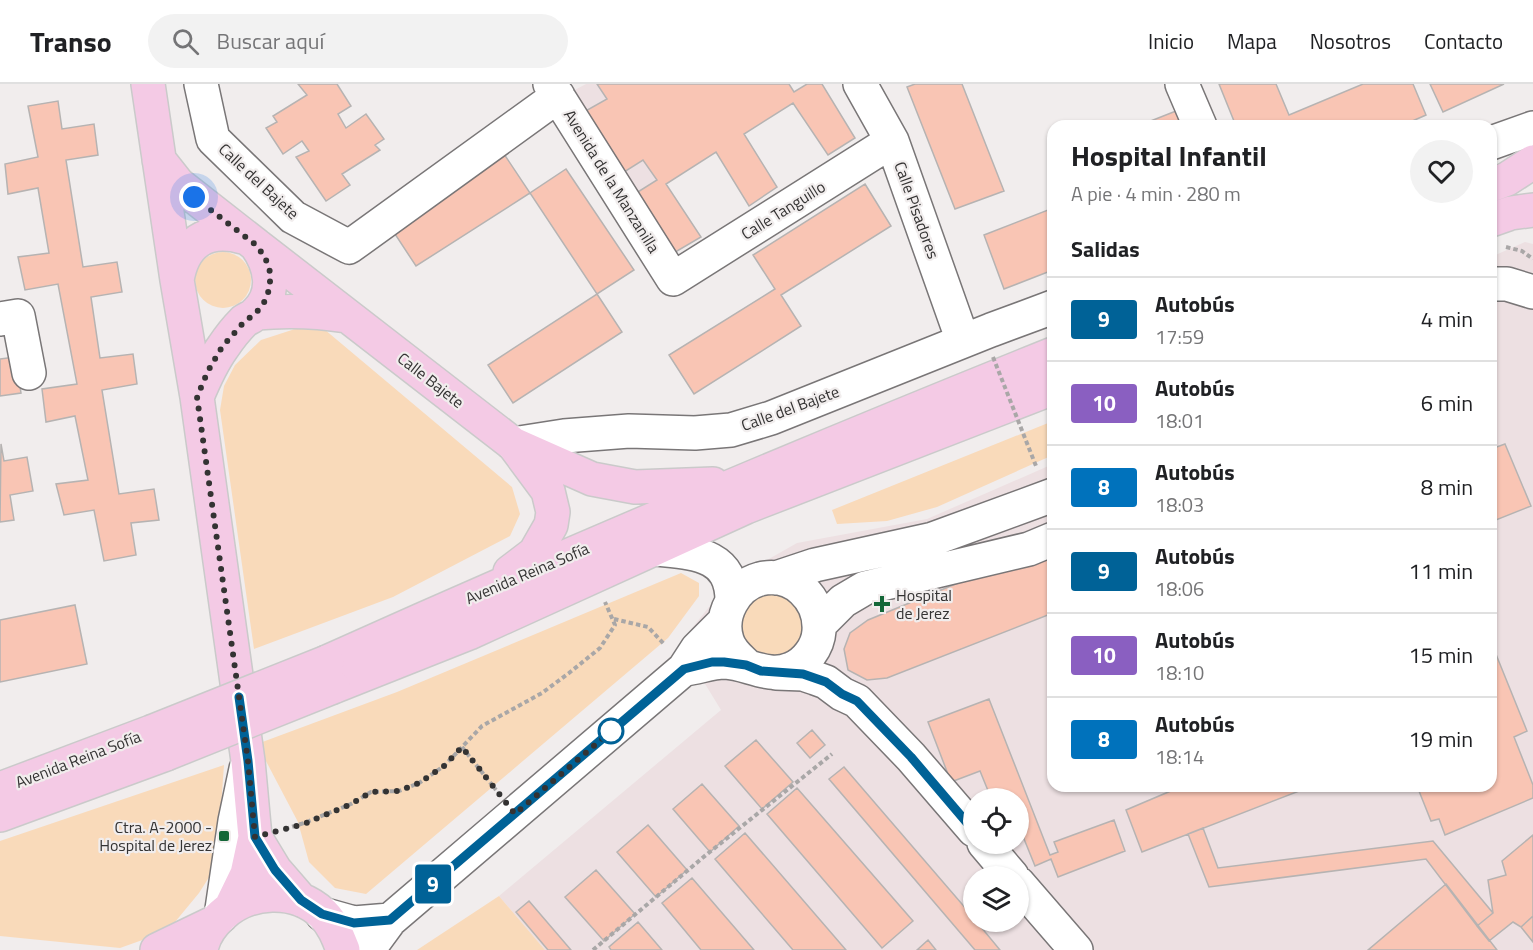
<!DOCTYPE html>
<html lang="es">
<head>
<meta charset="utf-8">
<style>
	:root { --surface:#fff; --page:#f2f2f2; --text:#202124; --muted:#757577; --line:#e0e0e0 }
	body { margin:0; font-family:"Titillium Web",sans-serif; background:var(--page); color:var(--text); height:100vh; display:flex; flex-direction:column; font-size:22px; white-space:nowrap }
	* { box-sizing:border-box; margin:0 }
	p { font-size:20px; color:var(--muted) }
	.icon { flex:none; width:33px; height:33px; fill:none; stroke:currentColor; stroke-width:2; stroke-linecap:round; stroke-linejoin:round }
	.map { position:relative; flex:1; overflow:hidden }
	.panel { position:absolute; left:1047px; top:36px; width:450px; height:672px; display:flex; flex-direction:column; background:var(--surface); border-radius:18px; box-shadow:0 2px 4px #0004 }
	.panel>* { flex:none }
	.badge { padding:0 12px; border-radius:4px; font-size:21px; line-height:39px }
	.fabs { position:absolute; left:963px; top:704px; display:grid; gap:12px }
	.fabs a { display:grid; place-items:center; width:66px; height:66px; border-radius:50%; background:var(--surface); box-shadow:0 2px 4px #0004; font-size:30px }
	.you { position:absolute; width:30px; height:30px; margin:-15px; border:4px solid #fff; border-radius:50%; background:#1a73e8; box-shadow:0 0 0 9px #1a73e833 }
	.map>.badge { position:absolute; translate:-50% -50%; box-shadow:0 0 0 3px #fff }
	h2 { padding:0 24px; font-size:22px; line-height:54px }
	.round { display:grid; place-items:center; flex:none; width:63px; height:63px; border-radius:32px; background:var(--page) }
	.headline { display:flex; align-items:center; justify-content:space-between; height:102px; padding:0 24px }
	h1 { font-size:28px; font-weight:700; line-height:45px }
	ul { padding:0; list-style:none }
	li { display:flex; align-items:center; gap:18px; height:84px; padding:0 24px; border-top:2px solid var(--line) }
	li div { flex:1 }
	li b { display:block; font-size:22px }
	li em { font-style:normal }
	li .badge { min-width:66px; font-weight:700; text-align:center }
	header { display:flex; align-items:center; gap:36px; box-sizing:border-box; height:84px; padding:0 30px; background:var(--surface); border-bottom:2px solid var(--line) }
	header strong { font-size:28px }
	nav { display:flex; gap:33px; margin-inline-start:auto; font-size:21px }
	.search { width:420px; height:54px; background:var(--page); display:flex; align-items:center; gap:15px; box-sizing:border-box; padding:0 21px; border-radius:33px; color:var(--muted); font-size:22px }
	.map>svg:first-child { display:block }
	.built { fill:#ede0e2; fill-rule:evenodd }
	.green { fill:#f9daba }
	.building { fill:#f9c5b4; stroke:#b6b3b2; stroke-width:1.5 }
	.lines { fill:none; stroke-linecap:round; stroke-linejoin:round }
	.minor-casing { stroke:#797677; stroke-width:36 }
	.major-casing { stroke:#cacaca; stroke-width:36 }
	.path { stroke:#a9a7a7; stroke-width:4; stroke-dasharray:4.5 3; stroke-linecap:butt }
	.minor { stroke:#fff; stroke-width:33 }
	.major { stroke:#f4cae5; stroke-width:33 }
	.major-bridge-casing { stroke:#cacaca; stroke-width:36; stroke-linecap:butt }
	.path-bridge { stroke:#a9a7a7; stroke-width:4; stroke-dasharray:4.5 3; stroke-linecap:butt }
	.major-bridge { stroke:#f4cae5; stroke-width:33 }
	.line-casing { stroke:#fff; stroke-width:14 }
	.line { stroke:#006297; stroke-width:9 }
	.walk { stroke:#343333; stroke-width:6; stroke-dasharray:0 10.8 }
	.poi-dot { fill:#136738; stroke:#f1eded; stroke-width:2 }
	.stop-dot { fill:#fff; stroke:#006297; stroke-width:3 }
	.labels { text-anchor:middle; stroke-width:4.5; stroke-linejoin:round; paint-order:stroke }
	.street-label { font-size:16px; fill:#343333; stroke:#f1eded }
	.poi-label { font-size:16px; fill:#343333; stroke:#f1eded; text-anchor:start }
</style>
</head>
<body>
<header>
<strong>Transo</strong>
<div class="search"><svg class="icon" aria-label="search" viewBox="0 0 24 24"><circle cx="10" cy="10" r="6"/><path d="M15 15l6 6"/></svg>Buscar aquí</div>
<nav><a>Inicio</a><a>Mapa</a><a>Nosotros</a><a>Contacto</a></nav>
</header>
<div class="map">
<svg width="1533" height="866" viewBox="0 0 1533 866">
	<rect width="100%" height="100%" fill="#f1eded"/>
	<path class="built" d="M586,0H597L607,15L582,29L569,9Z
		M643,76L657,96L633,111L621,90Z
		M1525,158L1533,160V866H545L499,812L721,626L680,559L742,482L767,476L797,459L927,435L1053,380V702H1491V173ZM974,714H1018V759H974ZM974,792H1018V837H974Z"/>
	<path class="green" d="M195 196a28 28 0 1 1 56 0a28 28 0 1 1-56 0Z
		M295,245H324L512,403L520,430L510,452L393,513L254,565L220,326L224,302L235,281L261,256Z
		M1053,337V371L937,423L887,437L837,440L832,426Z
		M681,489L699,499V512L668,554L366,810L335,804L309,778L298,738L257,660L397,608Z
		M761,509L786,511L804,532V555L784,574H758L741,558L738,533Z
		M224,681L219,750L213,787L199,809L175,838L148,854L120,864L0,852V757Z
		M499,812L545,866H417Z"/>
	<path class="building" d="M298,0H337L351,22L338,30L346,44L366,30L384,55L375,61L380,66L342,90L350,101L326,117L296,73L309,67L302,57L283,70L266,44L277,38L273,32L307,11Z
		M597,0H789L794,8L807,0H822L855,54L828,71L793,19L744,50L777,103L749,122L716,68L666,100L701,153L672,170L633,111L657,96L643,76L621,90L582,29L607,15Z
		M915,0H962L1004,107L955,125L907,3Z
		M1219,0H1276L1289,31L1363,0H1413L1426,31L1401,42H1287L1286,38L1277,42H1236Z
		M1430,0H1504L1443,28Z
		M58,17L62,45L94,40L98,71L66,76L83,183L117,178L122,208L91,213L100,274L133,270L137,300L102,306L119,410L154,405L159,436L131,439L136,471L104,477L94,426L64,431L56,400L88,396L75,332L46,338L42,305L77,300L58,200L25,206L18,173L49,169L38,104L8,110L5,80L38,73L28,22Z
		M1181,25L1188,42H1138Z
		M504,70L530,109L416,182L391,144Z
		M566,85L634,186L597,210L530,109Z
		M865,100L891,142L781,211L801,242L694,310L669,271L775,205L753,171Z
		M1053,124V186L1004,205L984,151Z
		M597,210L622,248L513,319L488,281Z
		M15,273L21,309L0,312V275Z
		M1,360L4,377L27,373L33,407L10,411L14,436L0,438Z
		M1505,360L1531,422L1491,438V365Z
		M1053,460V529L887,594L867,596L848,586L844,565L850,549L868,536Z
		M75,521L87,580L0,598V536Z
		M1491,558L1527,647L1514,653L1533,701V714L1445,751L1439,735L1431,737L1417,702H1491Z
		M989,615L1050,771L1058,768L1054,758L1114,736L1125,767L1058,793L1051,775L1035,782L1018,740V714H991L980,687L951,698L928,638Z
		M812,646L825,661L810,674L797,659Z
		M756,656L793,698L762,725L725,682Z
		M844,683L974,834V837H976L1000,866H975L829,695Z
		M702,700L739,742L710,768L673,725Z
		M1171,702H1312L1142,768L1126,726L1173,706Z
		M797,704L913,837L882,864L767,730Z
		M648,741L687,786L656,813L617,768Z
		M1203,744L1218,784L1433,757L1493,829L1477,842L1426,775L1209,803L1188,750Z
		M745,749L846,866H793L715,775Z
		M1533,751V832L1521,843L1513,838L1489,857L1477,842L1493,829L1488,796L1506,791L1502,777Z
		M596,786L635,830L604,857L565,813Z
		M692,794L754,866H701L662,819Z
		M1446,800L1497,866H1368Z
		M529,817L571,866H548L516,828Z
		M1533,832V858L1521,843Z
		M638,838L662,866H611L609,863Z
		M928,856L936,866H917Z"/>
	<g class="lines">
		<g class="minor-casing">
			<path id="minor" d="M201,0L213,55L293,133L349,163L558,12
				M550,0L673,195L892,57
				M860,0L892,57L963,257
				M1182,0L1200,42
				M1491,59L1533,44
				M1491,200H1507L1533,208
				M0,235L18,232L29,289
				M513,360L564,352L629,347L695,349L731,346L771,334L991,246L1053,223
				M656,465C693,469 732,469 732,517
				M776,494L815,481L933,455L1053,411
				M819,541L843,517L865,504L1029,465L1053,455
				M684,585C698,584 710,578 725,578C748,579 768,595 791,585C806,579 818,563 819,547C821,515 793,487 760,495C735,502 719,531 727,556C730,567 739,574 746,581
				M776,589L803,590L815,594L826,598L842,610L857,617L911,673L974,746
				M984,759L1012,792
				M1018,799L1076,866
				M322,830L354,839L390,836
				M221,832L235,737L246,685
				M368,866L390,836L684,585L697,565L725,537"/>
		</g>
		<g class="major-casing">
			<path id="major" d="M148,0L177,196L197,313L248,677L255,753L247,790L231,823
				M159,76L178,100L256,161C271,182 277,210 256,229C253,233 248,234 244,237C237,244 229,254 223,263C212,278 204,296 197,313
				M1491,101L1507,95L1533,78
				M1491,136L1511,129L1533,126
				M256,161L513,360L592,395L635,403L713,400
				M177,196C183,159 206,143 243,153
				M256,229C288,226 316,227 347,232
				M510,488L535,469L551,441L553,428L548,407L514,361
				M327,578C567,470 809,368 1053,270
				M333,603L469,549L746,423L1053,304
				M0,705L151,648
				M0,731L166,670
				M255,753L275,786L301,816
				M157,866L213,839
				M201,866C203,853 212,840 222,831C249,806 295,803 323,830C333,840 338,853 343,866"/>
		</g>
		<path class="path" d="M1506,163L1522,167L1533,175
			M614,535L648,543L665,561
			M462,663L496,706
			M285,745L304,739L351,720L371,708L399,707L419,699L444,682L482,642L542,609L569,589L600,564L615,541L605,518
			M593,866L706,771L832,670"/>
		<use href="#minor" class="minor"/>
		<use href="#major" class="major"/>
		<g class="major-bridge-casing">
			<path id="major-bridge" d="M151,648L327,578
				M166,670L333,603"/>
		</g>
		<path class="path-bridge" d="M993,273L1036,382"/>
		<use href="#major-bridge" class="major-bridge"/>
	</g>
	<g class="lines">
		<g class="line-casing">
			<path id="line" d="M239,613L248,677L255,753L275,786L301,816L322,830L354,839L390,836L684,585L712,578H724L746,581L761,587L803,590L826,598L842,610L857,617L911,673L974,747"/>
		</g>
		<use href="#line" class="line"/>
		<path class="walk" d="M194,113L256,161L265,173L270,188V203L265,217L256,229L244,238L222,263L208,287L197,313L248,677L255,753L304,740L351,720L371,708L399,707L419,699L444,682L462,663L515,730L611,647"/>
	</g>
	<g class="poi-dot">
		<path d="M879 511h6v6h6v6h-6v6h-6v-6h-6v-6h6z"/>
		<rect x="218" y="746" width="12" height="12" rx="3"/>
	</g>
	<circle class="stop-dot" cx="611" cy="647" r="12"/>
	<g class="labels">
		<g class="street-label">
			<text transform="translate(259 97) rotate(43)" y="6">Calle del Bajete</text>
			<text transform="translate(612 97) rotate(58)" y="6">Avenida de la Manzanilla</text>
			<text transform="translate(783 126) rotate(-32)" y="6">Calle Tanguillo</text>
			<text transform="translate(917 126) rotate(70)" y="6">Calle Pisadores</text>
			<text transform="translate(431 296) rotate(38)" y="6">Calle Bajete</text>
			<text transform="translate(790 324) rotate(-20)" y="6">Calle del Bajete</text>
			<text transform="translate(527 489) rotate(-23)" y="6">Avenida Reina Sofía</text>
			<text transform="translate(78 675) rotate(-21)" y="6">Avenida Reina Sofía</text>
		</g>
		<g class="poi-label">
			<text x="896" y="517">Hospital<tspan x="896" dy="18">de Jerez</tspan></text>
			<text x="212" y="749" text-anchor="end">Ctra. A-2000 -<tspan x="212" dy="18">Hospital de Jerez</tspan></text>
		</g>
	</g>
</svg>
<div class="fabs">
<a><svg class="icon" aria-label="locate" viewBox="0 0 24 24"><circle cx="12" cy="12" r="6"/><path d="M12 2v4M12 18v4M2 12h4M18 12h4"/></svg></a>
<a><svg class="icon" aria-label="layers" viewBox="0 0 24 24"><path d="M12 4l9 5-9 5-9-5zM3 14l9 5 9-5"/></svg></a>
</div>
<div class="you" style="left:194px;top:113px"></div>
<b class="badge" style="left:433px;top:800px;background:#006297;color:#fff">9</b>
<section class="panel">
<div class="headline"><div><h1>Hospital Infantil</h1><p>A pie · 4 min · 280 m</p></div><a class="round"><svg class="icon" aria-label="heart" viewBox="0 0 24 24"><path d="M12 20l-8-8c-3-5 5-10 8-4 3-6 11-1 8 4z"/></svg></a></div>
<h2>Salidas</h2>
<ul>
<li><span class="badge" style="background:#006297;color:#fff">9</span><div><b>Autobús</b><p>17:59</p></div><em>4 min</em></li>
<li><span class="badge" style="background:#8a5fc1;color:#fff">10</span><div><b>Autobús</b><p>18:01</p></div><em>6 min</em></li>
<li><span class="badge" style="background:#0072bc;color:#fff">8</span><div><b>Autobús</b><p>18:03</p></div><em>8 min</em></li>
<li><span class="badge" style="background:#006297;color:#fff">9</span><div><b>Autobús</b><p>18:06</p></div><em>11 min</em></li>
<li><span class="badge" style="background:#8a5fc1;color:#fff">10</span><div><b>Autobús</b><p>18:10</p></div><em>15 min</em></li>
<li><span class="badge" style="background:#0072bc;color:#fff">8</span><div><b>Autobús</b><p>18:14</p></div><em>19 min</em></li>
</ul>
</section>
</div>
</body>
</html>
